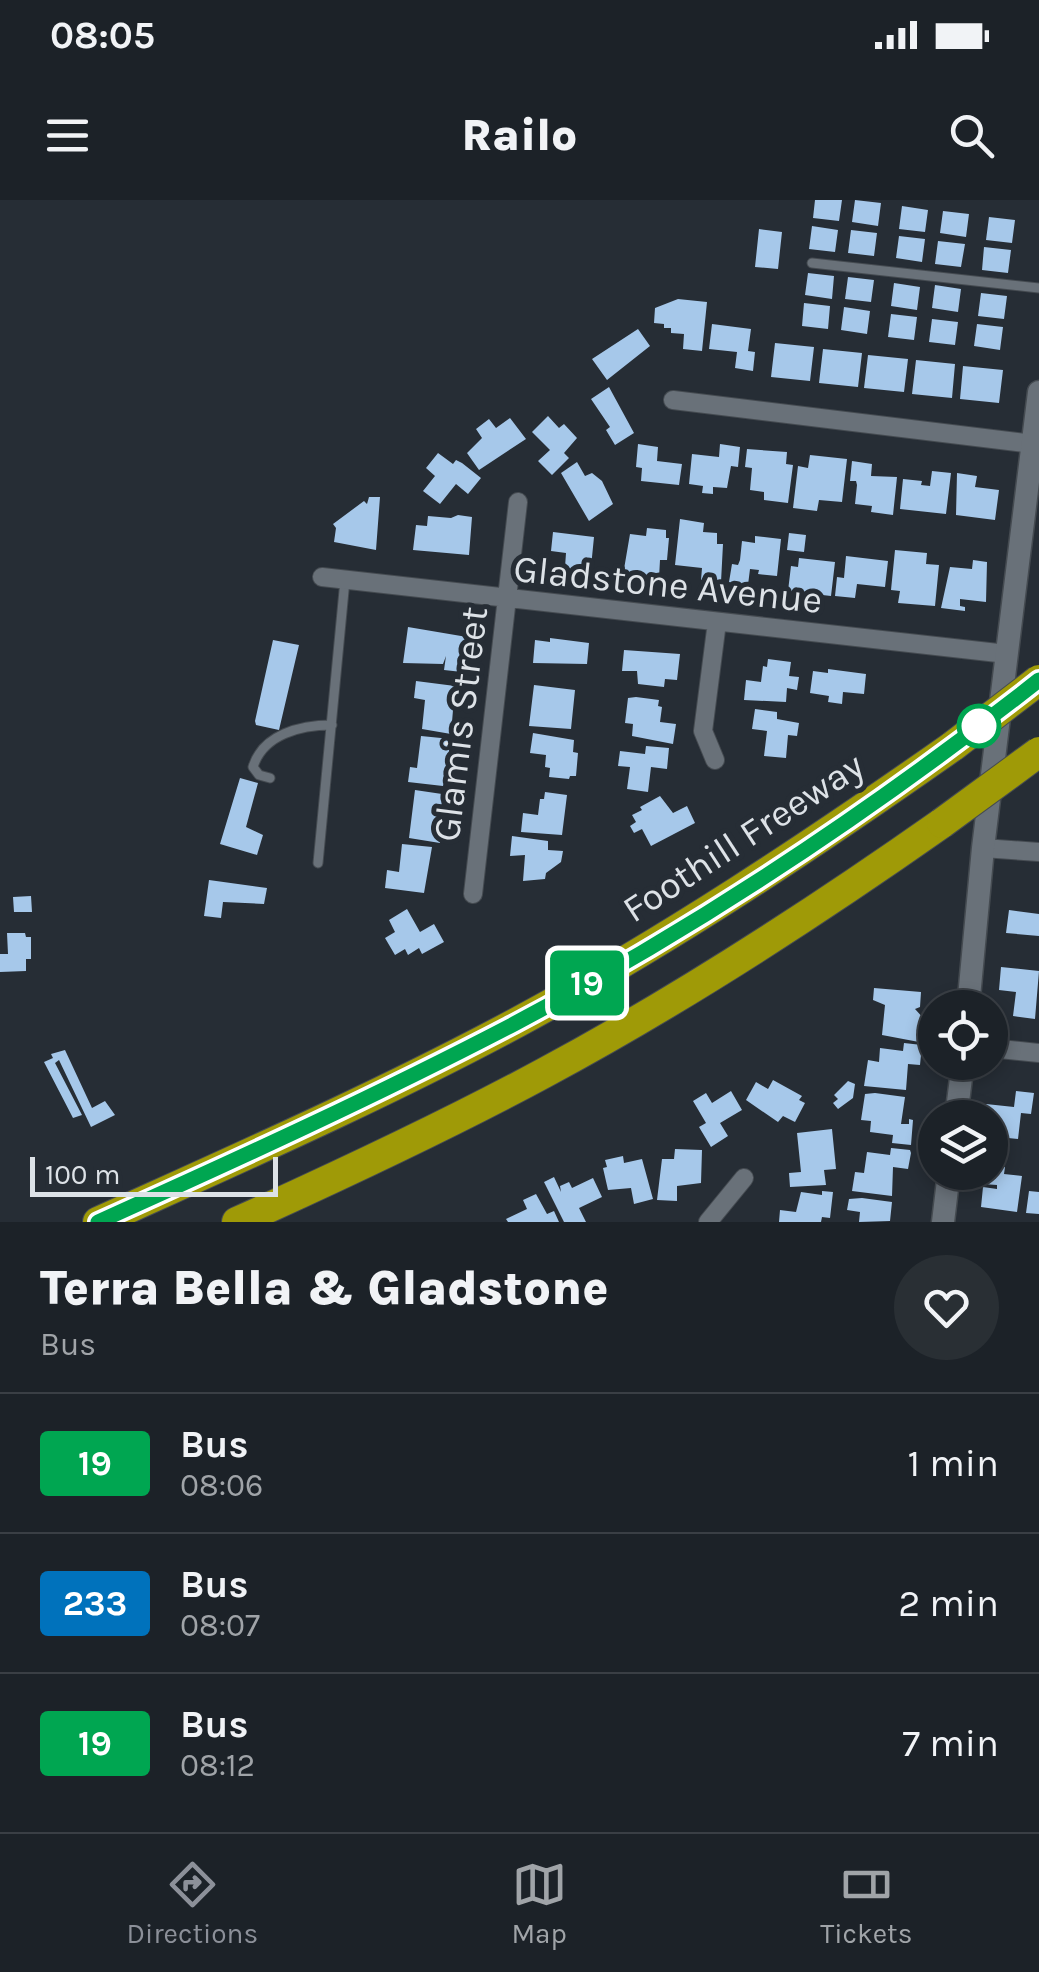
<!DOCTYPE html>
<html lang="en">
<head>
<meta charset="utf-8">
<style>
	:root { --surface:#1c2228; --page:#292f34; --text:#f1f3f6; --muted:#a0a4a8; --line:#3a3f45; --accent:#8c9099 }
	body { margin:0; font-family:Karla,sans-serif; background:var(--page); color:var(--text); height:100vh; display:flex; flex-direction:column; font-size:38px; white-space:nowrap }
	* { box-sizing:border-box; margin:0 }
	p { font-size:32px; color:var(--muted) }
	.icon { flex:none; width:55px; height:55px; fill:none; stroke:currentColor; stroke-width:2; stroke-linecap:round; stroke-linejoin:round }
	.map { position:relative; height:1022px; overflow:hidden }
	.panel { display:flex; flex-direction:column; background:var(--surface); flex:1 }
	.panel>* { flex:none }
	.badge { padding:0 20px; border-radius:8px; font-size:35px; line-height:65px }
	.controls { position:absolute; left:918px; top:790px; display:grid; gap:20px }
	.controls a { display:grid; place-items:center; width:90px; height:90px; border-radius:50%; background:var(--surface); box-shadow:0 5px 15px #0003,0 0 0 2px var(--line); font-size:50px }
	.scale { position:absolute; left:30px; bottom:25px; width:248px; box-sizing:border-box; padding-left:10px; border:5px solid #dde2e7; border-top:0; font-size:28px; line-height:35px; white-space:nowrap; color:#dde2e7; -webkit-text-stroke:8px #262d35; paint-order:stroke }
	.map>.badge { position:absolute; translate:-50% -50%; box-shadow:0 0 0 5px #fff }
	.round { display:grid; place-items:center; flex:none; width:105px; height:105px; border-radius:52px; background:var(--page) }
	.overview { display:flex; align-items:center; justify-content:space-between; height:170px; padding:0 40px }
	h1 { font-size:48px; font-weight:800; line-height:75px }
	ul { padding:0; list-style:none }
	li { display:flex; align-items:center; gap:30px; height:140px; padding:0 40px; border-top:2px solid var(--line) }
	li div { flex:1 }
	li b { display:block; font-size:38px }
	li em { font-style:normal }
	li .badge { min-width:110px; font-weight:700; text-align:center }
	.status { display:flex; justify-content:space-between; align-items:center; height:70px; padding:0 50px; background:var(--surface); direction:ltr }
	.status svg { height:28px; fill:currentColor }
	header { display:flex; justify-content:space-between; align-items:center; height:130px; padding:0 40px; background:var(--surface); font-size:45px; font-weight:800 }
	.menu { display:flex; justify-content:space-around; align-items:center; height:140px; border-top:2px solid var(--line); background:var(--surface); font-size:28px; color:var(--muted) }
	.menu a { display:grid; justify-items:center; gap:5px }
	.menu .on { color:var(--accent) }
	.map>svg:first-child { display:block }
	.building { fill:#a6c8ea }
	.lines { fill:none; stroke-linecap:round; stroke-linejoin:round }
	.service-casing { stroke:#454b51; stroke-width:11 }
	.minor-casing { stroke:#454b51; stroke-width:20 }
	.tertiary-casing { stroke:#454b51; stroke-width:25 }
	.motorway-casing { stroke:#454b51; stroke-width:32 }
	.service { stroke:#697179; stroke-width:9 }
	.minor { stroke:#697179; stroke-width:18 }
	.tertiary { stroke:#697179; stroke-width:22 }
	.motorway { stroke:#9f9a07; stroke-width:30 }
	.motorway-bridge-casing { stroke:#454b51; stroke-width:32; stroke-linecap:butt }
	.motorway-bridge { stroke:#9f9a07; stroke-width:30 }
	.line-casing { stroke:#fff; stroke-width:22 }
	.line { stroke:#00a651; stroke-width:15 }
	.stop-dot { fill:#fff; stroke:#00a651; stroke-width:5 }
	.labels { text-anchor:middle; stroke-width:10; stroke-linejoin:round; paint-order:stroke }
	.street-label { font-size:38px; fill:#dde2e7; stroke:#262d35 }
</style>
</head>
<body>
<div class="status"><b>08:05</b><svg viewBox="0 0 49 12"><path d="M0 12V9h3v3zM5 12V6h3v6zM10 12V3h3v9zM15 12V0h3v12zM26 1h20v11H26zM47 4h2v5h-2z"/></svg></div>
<header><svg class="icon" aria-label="menu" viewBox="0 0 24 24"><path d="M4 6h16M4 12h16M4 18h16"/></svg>Railo<svg class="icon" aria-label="search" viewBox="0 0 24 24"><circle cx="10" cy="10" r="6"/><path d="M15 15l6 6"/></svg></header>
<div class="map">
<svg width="1039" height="1022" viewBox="0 0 1039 1022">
	<rect width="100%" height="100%" fill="#262d35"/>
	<path class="building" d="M815,0H842L839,21L813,18Z
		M855,0L881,3L878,26L852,22Z
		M902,6L928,10L925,32L899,29Z
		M943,11L969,14L966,37L940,33Z
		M989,17L1015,20L1012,43L986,40Z
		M812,26L838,30L835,52L809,49Z
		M759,29L782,32L778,69L755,67Z
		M851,30L877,33L874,56L848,53Z
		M899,36L925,39L922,62L896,58Z
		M938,41L965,44L961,67L935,64Z
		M984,47L1011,50L1008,73L982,70Z
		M808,73L834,76L832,99L805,95Z
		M848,77L874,80L871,102L845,99Z
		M894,83L920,87L917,110L891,106Z
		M935,85L961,89L958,112L932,108Z
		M981,93L1007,96L1004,119L978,116Z
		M678,99L707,102L702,151L683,149L684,134L671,133V128H664V124L654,123L655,108Z
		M804,103L830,106L828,129L802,126Z
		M844,107L870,111L867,134L841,130Z
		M891,114L917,117L914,140L888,137Z
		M932,119L958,122L955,145L929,142Z
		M712,124L751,129L748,151L755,152L753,171L735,168L737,152L709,149Z
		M977,124L1003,127L1000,150L974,146Z
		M638,129L650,146L607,180L592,159Z
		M775,143L814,147L810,181L771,177Z
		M823,149L862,153L858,187L819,183Z
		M868,155L908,159L904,192L864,188Z
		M916,160L955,164L952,198L912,194Z
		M963,166L1003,170L999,203L960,199Z
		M609,187L634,233L615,245L606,230L610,227L591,199Z
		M548,216L559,228L564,224L577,238L564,253L569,258L552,275L538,261L550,250L532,232Z
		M510,218L526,239L479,270L467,253L482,238L476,229L489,219L496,228Z
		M638,244L658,247L657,261L682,264L679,285L641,281L642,268L636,267Z
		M720,244L740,247L738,267L731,266L727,288L713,287V294L702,293L703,286L689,284L692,254L719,257Z
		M747,249L787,252L786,264L793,265L788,303L764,300V292L750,290L752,268L745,267Z
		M438,253L453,264L456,260L462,263L481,278L468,294L456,284L440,304L423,291L435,276L426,268Z
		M810,255L847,259L842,302L819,300L817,311L793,308L798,266L808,268Z
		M852,261L872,264L871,276L897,277L893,315L871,312L872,306L855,304L857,285L856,281H850Z
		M577,262L585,276L592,273L602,281L613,304L589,321L561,273Z
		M932,271L951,273L946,314L900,309L903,279L922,281L921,285L930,286Z
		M957,273L977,276L975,287L999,290L995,320L956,315Z
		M369,297H380L376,350L334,342L336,328L333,324L364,301L367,304Z
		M458,315L472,317L469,355L413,350L416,325L427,326L428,316L451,318Z
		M680,319L704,323L703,332L717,333V344H723L721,382L701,380L702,368L675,365Z
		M647,328L666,330V338H669L667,360H660L659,378L623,375L630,334L646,336Z
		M553,332L594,337L590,377L568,374L569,367H565L566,353L551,351Z
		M789,333L806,335L804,352L787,350Z
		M755,336L781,339L777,376L758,374L759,370L750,369L748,385L729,382L732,364L738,365L740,360L742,341L755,343Z
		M895,350L927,353L926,364L939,365L935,406L898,403L900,391L891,390Z
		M846,356L888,361L885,387L857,384L855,398L835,396L837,377L844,378Z
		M799,358L835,362L831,396L788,391L791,366L798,367Z
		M973,360L987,362L986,402L960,399V406L965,407V411L941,408L950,367L972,369Z
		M408,427L467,437L462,472L444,470L446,456L443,464L403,463Z
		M550,438L589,443L587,464L533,463L535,440L550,442Z
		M273,440L299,445L279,530L256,525L255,521Z
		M624,450L680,454L677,480L665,479L664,487L638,484L637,471H622Z
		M768,459L791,462L789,476L799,477L797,490L787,488L786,502L744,500L746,480L761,482L763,466L767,467Z
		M828,469L866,474L864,494L843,492L842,504L828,502L829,496L810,493L813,471L828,473Z
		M416,481L455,486L451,534L422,529L425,500L414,498Z
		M534,485L575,490L571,529L529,526Z
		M636,497L659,500L658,506L662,507L660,522L676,524L673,544L632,536L633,524L625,523L628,498Z
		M755,509L777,512V519L799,523L797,536L788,535L786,558L764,556L767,531L752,529Z
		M533,533L574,540L573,552L578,553L576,576H570L569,579L549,577L550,568L545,567L546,555L530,553Z
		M421,536L451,539L443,586L408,582L410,567L417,568Z
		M646,546L669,548L667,569L651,567L648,592L627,589L630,567L618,566L620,551L645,554Z
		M240,578L258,583L246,627L263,635L257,655L220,644Z
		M415,590L442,594L440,643L409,638Z
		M545,592L567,595L562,635L521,632L523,613L538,615L540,599H544Z
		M660,596L673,613L687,606L695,623L651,646L642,629L634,633L630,626L636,622L632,615L642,610L640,607Z
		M512,636L548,641V650L563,651L561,662L546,673L545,679L523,681L525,655L510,656Z
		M402,644L432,647L424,693L385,688L387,670L399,672Z
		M209,680L267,688L264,704L223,702L221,718L204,716Z
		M31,696L32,712H14L13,697Z
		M407,709L420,732L434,724L444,742L422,754L419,748L408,755L405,749L395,755L385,738L395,732L389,720Z
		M1009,710L1039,714V736L1006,733Z
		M7,733H25L26,737H31V759H26V771L0,772V754H8Z
		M1001,767L1039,771L1035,819L1013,816L1016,792L999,790Z
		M874,788L921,792L920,807L915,809L925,820L919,842L882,835L885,805L873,800Z
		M904,843L922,845L920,865L908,864L906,890L864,886L868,860L879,862L880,848L903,851Z
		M65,850L92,908L105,901L115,915L91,927L59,860L55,863L82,915L73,918L44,862L53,858L51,854Z
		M773,880L802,896L799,900L805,903L795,922L783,916L778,922L746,900L756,882L768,889Z
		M848,881L855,884L853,898L838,909L833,903L838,899L834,895Z
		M731,891L742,910L720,923L728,936L711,947L699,927L706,923L693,901L706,893L712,903Z
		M1016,891L1034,893L1031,914L1021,913L1018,939L998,937L1000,928L990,927V918H984L986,904L1014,907Z
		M875,893L905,897L901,924H909V919L913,920L911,945L892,943L893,935L870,932L871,921L861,920L865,894Z
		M832,929L836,969L824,970L826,985L790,987L789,973L801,972L797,933Z
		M891,948L910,950L911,953L908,969L893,967L892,996L852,991L855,972L864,973L867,952L890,955Z
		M675,949L702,950L701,983L677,986V1001L657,1000L662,959H674Z
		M623,956L624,963L642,959L653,999L634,1004L631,988L608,990L603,968L607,967L605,960Z
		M990,965L1005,967L1004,974L1022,976L1017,1012L981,1007L983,987L997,989V985L983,984L984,972H990Z
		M554,977L561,992L560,986L569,982L572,988L593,978L602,997L579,1008L586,1022H564L544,982Z
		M822,991L833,992L830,1018L822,1017L821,1022H779L780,1010L796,1012L801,992L822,995Z
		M1029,991L1039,992V1014L1026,1013Z
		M536,994L547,1014L554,1011L559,1022H508L506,1019L527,1009L523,1000Z
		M862,998L892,1002L890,1021L859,1022L860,1012L847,1010L849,999Z"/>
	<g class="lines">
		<g class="service-casing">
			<path id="service" d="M812,63L1039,88
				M270,578L259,575L253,567C263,534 301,525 332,525
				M318,663L345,380"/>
		</g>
		<g class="minor-casing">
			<path id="minor" d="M673,200L1033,244
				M322,377L1007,454
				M715,560L703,531L717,422
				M983,648L1039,652
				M473,694L518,302
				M990,848L1039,853
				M708,1022L744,978"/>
		</g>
		<g class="tertiary-casing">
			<path id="tertiary" d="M968,808L983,648L1039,192
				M956,918L963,862
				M943,1022L949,972"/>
		</g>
		<g class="motorway-casing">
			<path id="motorway" d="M98,1022C239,958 380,896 516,823C668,741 812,645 953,546
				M237,1022C341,975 444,927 544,873C682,799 814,713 942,623"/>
		</g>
		<use href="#service" class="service"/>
		<use href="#minor" class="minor"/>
		<use href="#tertiary" class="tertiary"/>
		<use href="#motorway" class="motorway"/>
		<g class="motorway-bridge-casing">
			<path id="motorway-bridge" d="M953,546L1039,480
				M942,623L1039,552"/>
		</g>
		<use href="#motorway-bridge" class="motorway-bridge"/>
	</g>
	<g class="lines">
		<g class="line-casing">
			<path id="line" d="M98,1022C238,959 378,895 514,824C698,727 876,608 1039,480"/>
		</g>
		<use href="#line" class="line"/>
	</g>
	<circle class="stop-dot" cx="979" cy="526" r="20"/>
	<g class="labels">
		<g class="street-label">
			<text transform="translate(668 384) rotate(6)" y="13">Gladstone Avenue</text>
			<text transform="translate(460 524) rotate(-83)" y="13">Glamis Street</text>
			<text transform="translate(743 637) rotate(-33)" y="13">Foothill Freeway</text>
		</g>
	</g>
</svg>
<div class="controls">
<a><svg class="icon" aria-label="locate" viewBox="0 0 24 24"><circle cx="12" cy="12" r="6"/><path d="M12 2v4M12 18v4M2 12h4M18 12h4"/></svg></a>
<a><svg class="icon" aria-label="layers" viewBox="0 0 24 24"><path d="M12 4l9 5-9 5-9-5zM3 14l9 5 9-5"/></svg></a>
</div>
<div class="scale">100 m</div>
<b class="badge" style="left:587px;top:783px;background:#00a651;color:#fff">19</b>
</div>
<section class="panel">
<div class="overview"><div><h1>Terra Bella &amp; Gladstone</h1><p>Bus</p></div><a class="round"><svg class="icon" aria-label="heart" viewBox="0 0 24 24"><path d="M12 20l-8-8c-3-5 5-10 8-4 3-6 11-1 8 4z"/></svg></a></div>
<ul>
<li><span class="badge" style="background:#00a651;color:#fff">19</span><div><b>Bus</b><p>08:06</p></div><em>1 min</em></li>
<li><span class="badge" style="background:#0072bc;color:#fff">233</span><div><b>Bus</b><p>08:07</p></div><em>2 min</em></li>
<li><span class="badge" style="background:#00a651;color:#fff">19</span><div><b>Bus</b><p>08:12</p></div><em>7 min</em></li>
</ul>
</section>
<nav class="menu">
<a class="on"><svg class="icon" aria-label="directions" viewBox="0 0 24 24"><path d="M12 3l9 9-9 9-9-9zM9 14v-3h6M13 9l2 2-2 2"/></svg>Directions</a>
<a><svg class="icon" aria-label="map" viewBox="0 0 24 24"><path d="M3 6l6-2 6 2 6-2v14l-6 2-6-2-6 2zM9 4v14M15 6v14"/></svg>Map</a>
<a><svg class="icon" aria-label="tickets" viewBox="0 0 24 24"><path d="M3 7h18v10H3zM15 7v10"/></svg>Tickets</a>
</nav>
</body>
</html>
